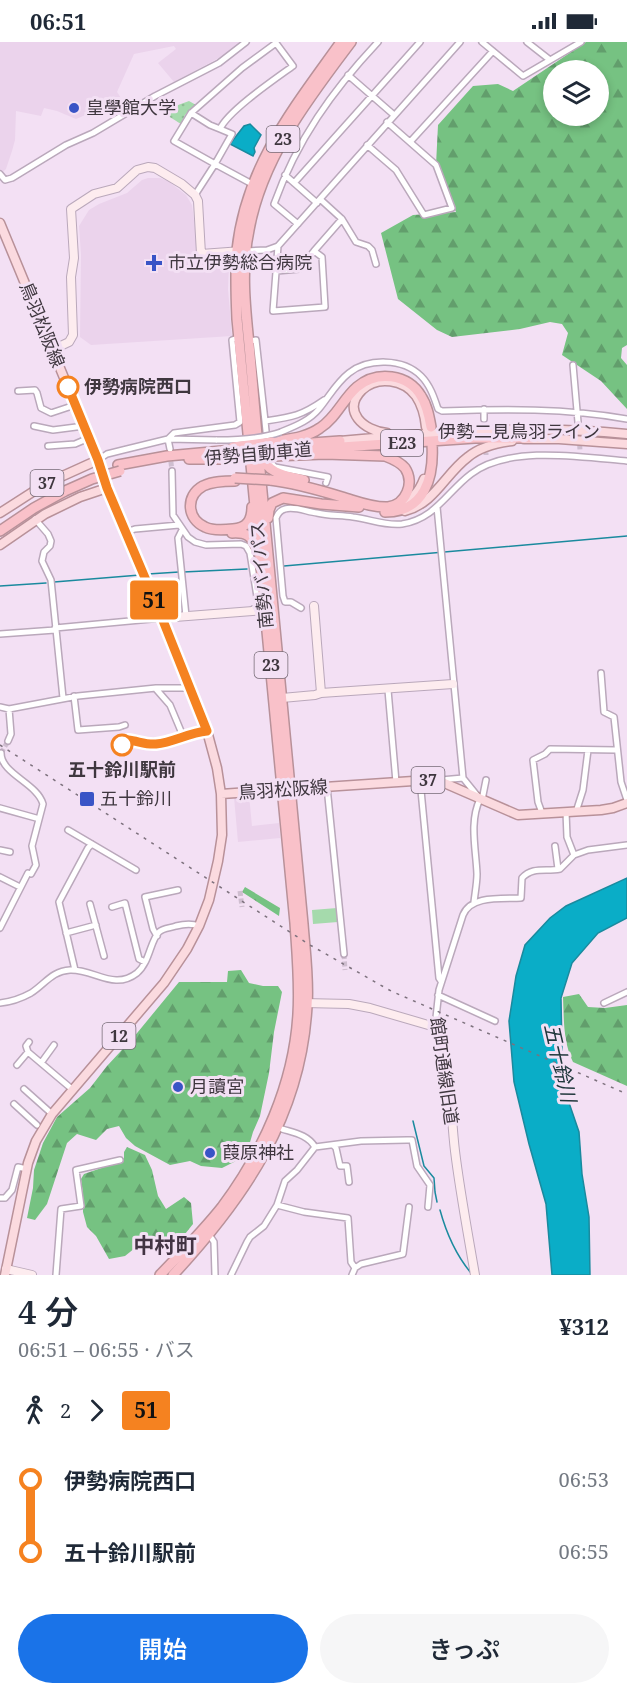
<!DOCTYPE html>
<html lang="ja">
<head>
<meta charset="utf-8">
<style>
	:root { --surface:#fff; --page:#f6f6f7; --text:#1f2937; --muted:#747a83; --accent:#1a73e8 }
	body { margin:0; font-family:"Noto Serif","Noto Sans JP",serif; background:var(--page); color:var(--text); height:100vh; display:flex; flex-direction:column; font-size:22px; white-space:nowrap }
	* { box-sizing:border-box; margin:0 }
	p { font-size:20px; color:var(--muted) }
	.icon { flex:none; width:33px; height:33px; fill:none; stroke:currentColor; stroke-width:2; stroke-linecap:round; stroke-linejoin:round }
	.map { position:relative; height:1233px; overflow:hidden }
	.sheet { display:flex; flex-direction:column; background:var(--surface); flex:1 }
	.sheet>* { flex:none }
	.badge { padding:0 12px; border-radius:4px; font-size:21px; line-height:39px }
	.fabs { position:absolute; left:543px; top:18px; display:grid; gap:12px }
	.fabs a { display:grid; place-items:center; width:66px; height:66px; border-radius:50%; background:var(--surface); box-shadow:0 3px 9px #0003; font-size:30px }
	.map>.badge { position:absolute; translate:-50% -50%; box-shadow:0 0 0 3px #fff }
	.legs { display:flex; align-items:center; gap:9px; height:66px; padding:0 18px; font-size:20px }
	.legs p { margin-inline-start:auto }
	.overview { display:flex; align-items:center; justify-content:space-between; height:102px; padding:0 18px }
	h1 { font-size:33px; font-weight:600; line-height:45px }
	.action { display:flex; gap:12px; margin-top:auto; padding:12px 18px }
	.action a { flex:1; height:69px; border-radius:36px; background:var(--accent); color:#fff; font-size:24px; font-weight:600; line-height:69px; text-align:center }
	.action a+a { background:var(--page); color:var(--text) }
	ul { padding:0 18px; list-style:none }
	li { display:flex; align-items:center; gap:21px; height:72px; font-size:22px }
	li i { display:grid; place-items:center; width:9px; height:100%; margin:0 8px; background:currentColor }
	li i::after { content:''; width:15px; height:15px; margin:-8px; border:4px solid; border-radius:50%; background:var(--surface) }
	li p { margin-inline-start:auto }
	li:first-child i { background:linear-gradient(#0000 50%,currentColor 0) }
	li:last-child i { background:linear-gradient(currentColor 50%,#0000 0) }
	.status { display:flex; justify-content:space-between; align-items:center; height:42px; padding:0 30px; background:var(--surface); direction:ltr }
	.status svg { height:16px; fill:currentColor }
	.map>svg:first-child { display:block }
	.built { fill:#ebd3ec }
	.green { fill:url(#green-dots) }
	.forest { fill:url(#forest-firs); fill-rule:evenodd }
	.pitch { fill:#a5daac }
	.water { fill:#0aadc7; stroke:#1a8a9e; stroke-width:1.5 }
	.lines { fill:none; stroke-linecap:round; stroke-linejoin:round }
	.stream { stroke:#1a8a9e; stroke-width:1.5 }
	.street-tunnel { stroke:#cfbed0; stroke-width:5; stroke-dasharray:5 2.5; stroke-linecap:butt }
	.street-casing { stroke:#baa8bb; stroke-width:8 }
	.secondary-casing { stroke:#baa8bb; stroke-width:10 }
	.primary-casing { stroke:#b89199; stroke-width:11 }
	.highway-casing { stroke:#b89199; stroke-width:12 }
	.street { stroke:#fff; stroke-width:5 }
	.secondary { stroke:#fdecef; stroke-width:8 }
	.primary { stroke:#fbdadf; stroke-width:8 }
	.highway { stroke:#f9c1c9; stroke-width:9 }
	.rail { stroke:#7d717d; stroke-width:1.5; stroke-dasharray:3 6; stroke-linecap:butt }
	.street-bridge-casing { stroke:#baa8bb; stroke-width:8; stroke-linecap:butt }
	.highway-bridge-casing { stroke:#b89199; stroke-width:12; stroke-linecap:butt }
	.street-bridge { stroke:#fff; stroke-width:5 }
	.highway-bridge { stroke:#f9c1c9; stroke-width:9 }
	.line-1-casing { stroke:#fff; stroke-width:14 }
	.line-1 { stroke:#f58220; stroke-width:9 }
	.poi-dot { fill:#3954c6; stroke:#f3e0f4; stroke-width:2 }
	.stop-1-dot { fill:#fff; stroke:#f58220; stroke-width:3 }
	.labels { text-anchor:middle; stroke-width:6; stroke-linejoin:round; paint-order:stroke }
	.shield { fill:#f3e0f4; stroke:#756a75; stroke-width:1.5 }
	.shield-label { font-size:16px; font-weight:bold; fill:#3f373f }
	.poi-label { font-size:18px; fill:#3f373f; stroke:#f3e0f4; text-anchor:start }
	.street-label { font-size:18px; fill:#3f373f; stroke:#f3e0f4 }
	.stop-label { font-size:18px; font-weight:bold; fill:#3f373f; stroke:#f3e0f4; text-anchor:start }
	.water-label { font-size:20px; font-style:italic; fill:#20373c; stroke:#f3e0f4 }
	.quarter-label { font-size:21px; font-weight:bold; fill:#423343; stroke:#f3e0f4 }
</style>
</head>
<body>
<div class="status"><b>06:51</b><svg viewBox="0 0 49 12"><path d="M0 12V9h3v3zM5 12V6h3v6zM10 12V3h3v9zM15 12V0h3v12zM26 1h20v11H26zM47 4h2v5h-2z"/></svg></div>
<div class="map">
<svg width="627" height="1233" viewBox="0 0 627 1233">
	<defs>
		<pattern id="green-dots" width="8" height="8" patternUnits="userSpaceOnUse" patternTransform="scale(1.5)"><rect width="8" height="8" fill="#a5daac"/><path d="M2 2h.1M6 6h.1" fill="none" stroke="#8fbc95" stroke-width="1.8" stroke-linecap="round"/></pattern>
		<pattern id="forest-firs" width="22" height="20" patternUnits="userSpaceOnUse" patternTransform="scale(1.5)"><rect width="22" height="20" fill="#76c282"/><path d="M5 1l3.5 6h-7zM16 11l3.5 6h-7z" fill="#629e6c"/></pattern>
	</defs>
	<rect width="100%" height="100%" fill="#f3e0f4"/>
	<path class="built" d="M0,0H240L228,11L174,40L158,21L176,7L174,4L134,12L117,50L121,56L116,62L114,61L76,77L57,69L44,66L41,74L16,69L15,98L12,109L6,127L2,131L0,128Z
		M148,136H160L168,139L186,153L192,163L199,218L223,217L229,223L228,247L232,294L91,303L80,295L81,213L79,184L89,168L99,162L127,151L142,138Z
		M249,753L252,784L279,781L280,796L238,800L234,755Z"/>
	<path class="green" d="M189,59L196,63L185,73L181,82L165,72L170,66Z
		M118,717L137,731V736C126,737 117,731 115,720Z"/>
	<path class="forest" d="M586,0H627V303L622,306L621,316L627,323V367L601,339L562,313L568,291L562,282L550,280L520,287L452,295L437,288L398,257L381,191L413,173L456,170L436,123L438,83L473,44L498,42L513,49ZM554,28H598V74H554Z
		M245,845L280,866L279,874L242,850Z
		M241,928L249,941L263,944H278L282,950L274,990L269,1031L260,1074L253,1090L246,1114L222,1126L201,1124L190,1119L170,1123L135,1104L126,1096L119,1084L107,1087L96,1098L77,1092L67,1101L47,1162L35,1178L27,1176L33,1146L34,1128L43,1101L57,1075L90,1046L107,1024L133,996L179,940H227L228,929Z
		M579,952L588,965L605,966L627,963V1044L573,1020C563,1000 564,977 563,955Z
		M127,1105L145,1113L152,1128L158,1154L166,1167L184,1155L191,1161L193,1182L185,1192L152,1199L135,1206L125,1214L109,1217L96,1194L87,1185L83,1170V1152L81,1137L84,1132L119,1120L124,1116V1110Z"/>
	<path class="pitch" d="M337,866L338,880L313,882L312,868Z"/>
	<path class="water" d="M250,82L261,93L254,106L255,110L253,114L230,102L244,84Z
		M627,836V876L598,891L572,921L561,956L562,1009L565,1049L579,1090L582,1132L589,1175L590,1233H552L546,1162L529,1102L514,1040L509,979L516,934L525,903L550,876L566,864Z"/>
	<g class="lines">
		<path class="stream" d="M284,524L627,494
			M183,530L247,527
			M148,532L179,530
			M54,540L140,533
			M0,544L46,541
			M413,1079L424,1124L434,1136L435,1150L437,1160
			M440,1168C446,1190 456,1213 471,1231"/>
		<path class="street-tunnel" d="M578,380L580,408
			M486,403V413
			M170,412L172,429
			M1,711L8,699
			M240,849L242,865
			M344,912L345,928"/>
		<g class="street-casing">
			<path id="street" d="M482,0L523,34L581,0
				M527,0L550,18
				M276,1L293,24C275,37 228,69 220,87L232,92L215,122L174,99L191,71L242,26Z
				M348,33L394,73
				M191,71L210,83L220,87
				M410,100L493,9
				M367,103L396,128L424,173L452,166L436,123L387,80
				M0,132L5,138L12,136L66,103L93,91L155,54L219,21L246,0
				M285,133L317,161
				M294,141L420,0
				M195,153L215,122L252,142
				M342,177L356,200L368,204L372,208L376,222
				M298,182L274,162C297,98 332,49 378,0
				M278,204L273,269L325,265L322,215L314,209L342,177L320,157
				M246,209L267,208L278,204L460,0
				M277,229L299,227L314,209
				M249,299L256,298L265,379C292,375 301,374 324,358
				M573,323L578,380
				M18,349L35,348L37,351L41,366L51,371L75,363
				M484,367V377
				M265,379L267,399
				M34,384L53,388L84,384
				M281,390C295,384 309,379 319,367C329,355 336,341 349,331C368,316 403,316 421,334C430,343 434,355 438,367L442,369C504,367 566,366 627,377
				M48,404L75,402L89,396
				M170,407L168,397L217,398
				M267,408L268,418L275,425L328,435L326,441
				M98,418L107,412L123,408L168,397L174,391L235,383L240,380L232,298L240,295
				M172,429L173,473L188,495L195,500L206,503L241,502L246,504L250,511L258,561L257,565L253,567
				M437,465L463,736L480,757C469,780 476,807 477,832C477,841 475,851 474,860
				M35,477L48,492L51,499L50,504L44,510L42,519L51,538L63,656
				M182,488L178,496L186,574
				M126,490L135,487L179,483
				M301,566L291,560H285L283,554L276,476C278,471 280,468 285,467C295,464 307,470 317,471C329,474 341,473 353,475C370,477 385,484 402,482C435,477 447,450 471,432C508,403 583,415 627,419
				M55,586L162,576
				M0,592L55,588
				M601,631L604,670L614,675L621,740L627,758
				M156,647L170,663L183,694
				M388,648L396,740
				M74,654L78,688L119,685L125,683
				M0,665L9,667L78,654L156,646H190
				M8,699L11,692L9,667
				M420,738L439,936L441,939
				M441,738L463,736
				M327,745L344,912
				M482,758L486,738
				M0,766L36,776
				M566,770L567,795L574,813
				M576,770L583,748L588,708
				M542,771L538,760L533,718L545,712L550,707L616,708
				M68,788L136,828
				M555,804L558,827
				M0,808L10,810
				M0,835L20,845
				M90,862L104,914
				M112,865L125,861L139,917L145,920
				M0,886L28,831L31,832L36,823L32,804L43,762C37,741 1,732 1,711
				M66,891L96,883
				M157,894L153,887L145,855L178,848
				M75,928L59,860L88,806L92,802
				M438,953L495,979
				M0,961C10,960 22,956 31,951C45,942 52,929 70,928C94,927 114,949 137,931C150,920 150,899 159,890C163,886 171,886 176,884C184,882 191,881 199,884
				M604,961L627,950
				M435,985L439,948L463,873C471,853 502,857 521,856L522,836C533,824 546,830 560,827L574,813L588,808L627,803
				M29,1000L26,1004L28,1010L73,1048
				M41,1021L54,1003
				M17,1023L28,1010
				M24,1047L52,1072
				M14,1062L37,1083
				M282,1087C295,1091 308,1093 315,1105
				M333,1103L336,1106L340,1124H347L349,1140
				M0,1156H5L12,1148L18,1125L27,1127
				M277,1163L285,1139L297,1128L315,1105L361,1099L407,1098H412L417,1124L430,1143L428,1165
				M208,1191L214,1200L215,1233
				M56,1233L61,1167L81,1164L76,1128L120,1118
				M231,1233L247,1200L250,1195L264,1184L277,1163L304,1170L348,1176L351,1220L355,1226
				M352,1233L355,1226L361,1222L403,1212L409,1165"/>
		</g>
		<g class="secondary-casing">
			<path id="secondary" d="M52,308L69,300L73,293L71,235L74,216L71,167L94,152L117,146L137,128L148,125L155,126L182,142L195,153L198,159L201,212L242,209
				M314,564L321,651
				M162,576L266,568
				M282,656L315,653L321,651L453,642
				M304,961L349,962L370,966L435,985C452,1023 450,1068 455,1109C460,1150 468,1192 475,1233
				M6,1227L32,1233"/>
		</g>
		<g class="primary-casing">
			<path id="primary" d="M0,181L98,418L107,446L162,576L207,689L217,726L221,752L222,793L218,819L209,858L199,884L187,907L164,941L52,1072L36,1099L28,1121L5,1233
				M387,391C364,389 341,369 362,348C378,333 404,338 416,354C422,363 425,374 426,385
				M524,397H559L627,402
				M340,399C436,390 531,382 627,392
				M398,463C412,458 419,450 424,437
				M405,469C435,461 445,432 468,415C480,405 496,401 512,399
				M0,471L45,442L98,418
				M0,503L45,472L80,455L107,446
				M221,752L428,738L442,740L518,773L601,768L613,766L627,761"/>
		</g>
		<g class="highway-casing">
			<path id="highway" d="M272,400C288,397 306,396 320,386C336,376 343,357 357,345C377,328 408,332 421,354C427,363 429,374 431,385
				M284,403L340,399
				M312,407L475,396H531
				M262,413C266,432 288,434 304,438
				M189,417H233
				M118,423L167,414L233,408
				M270,438C295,441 319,448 342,455C356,459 373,466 388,465C406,463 415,441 405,426C400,420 393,417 385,414L325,412L273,414
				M235,439C225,439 213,439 203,444C185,454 187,477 205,485C213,489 224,488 233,487C247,486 252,478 252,465
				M385,470C425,470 434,435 432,402
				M268,476L269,468L272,461L283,456L321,462L359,465
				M0,489L34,466L65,449
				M232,491C246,490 253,494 256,508
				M160,1233C181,1211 203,1189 222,1165C263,1110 294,1042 298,972C300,942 297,911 295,881L237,277C236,254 235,231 237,208C246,124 294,66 341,0
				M173,1233C245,1155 301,1074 307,964C309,937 305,909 303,882C289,734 276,586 261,439C257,393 253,347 249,302C245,264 241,225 249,188C262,116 308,57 351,0"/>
		</g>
		<use href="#street" class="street"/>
		<use href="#secondary" class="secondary"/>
		<use href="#primary" class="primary"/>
		<use href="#highway" class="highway"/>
		<path class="rail" d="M0,703L310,903L391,949L627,1052"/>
		<g class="street-bridge-casing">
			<path id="street-bridge" d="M217,398C238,398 261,397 281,390"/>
		</g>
		<g class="highway-bridge-casing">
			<path id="highway-bridge" d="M233,405L272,400
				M233,413L272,410
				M235,436L270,438
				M65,449L92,437L120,429"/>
		</g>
		<use href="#street-bridge" class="street-bridge"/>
		<use href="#highway-bridge" class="highway-bridge"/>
	</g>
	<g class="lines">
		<g class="line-1-casing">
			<path id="line-1" d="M68,345L98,418L107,446L162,576L207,689C188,691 174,700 156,702C146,703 138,699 128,698L122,703"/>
		</g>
		<use href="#line-1" class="line-1"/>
	</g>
	<g class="poi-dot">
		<circle cx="74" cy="66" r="6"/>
		<path d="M151 212h6v6h6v6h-6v6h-6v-6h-6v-6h6z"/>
		<rect x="79" y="749" width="16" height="16" rx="3"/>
		<circle cx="178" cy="1045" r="6"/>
		<circle cx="210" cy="1111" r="6"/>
	</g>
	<g class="stop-1-dot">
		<circle cx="68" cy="345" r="10"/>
		<circle cx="122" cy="703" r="10"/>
	</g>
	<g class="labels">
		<g class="shield">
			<rect x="266.5" y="84" width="33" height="26" rx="4.5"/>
			<rect x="381" y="388" width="42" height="26" rx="4.5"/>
			<rect x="30.5" y="428" width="33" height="26" rx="4.5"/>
			<rect x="254.5" y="610" width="33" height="26" rx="4.5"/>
			<rect x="411.5" y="725" width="33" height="26" rx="4.5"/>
			<rect x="102.5" y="981" width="33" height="26" rx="4.5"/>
		</g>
		<g class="shield-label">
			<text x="283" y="103">23</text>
			<text x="402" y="407">E23</text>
			<text x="47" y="447">37</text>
			<text x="271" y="629">23</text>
			<text x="428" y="744">37</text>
			<text x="119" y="1000">12</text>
		</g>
		<g class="poi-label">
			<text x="86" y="72">皇學館大学</text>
			<text x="168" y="227">市立伊勢総合病院</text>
			<text x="100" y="763">五十鈴川</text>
			<text x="190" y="1051">月讀宮</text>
			<text x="222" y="1117">葭原神社</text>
		</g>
		<g class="street-label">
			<text transform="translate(42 283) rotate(68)" y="6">鳥羽松阪線</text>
			<text x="519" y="396">伊勢二見鳥羽ライン</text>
			<text transform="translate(258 412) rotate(-5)" y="6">伊勢自動車道</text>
			<text transform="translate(262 533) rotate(-95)" y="6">南勢バイパス</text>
			<text transform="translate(283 748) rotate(-4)" y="6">鳥羽松阪線</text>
			<text transform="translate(444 1029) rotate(82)" y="6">館町通線旧道</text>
		</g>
		<g class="stop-label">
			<text x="84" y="351">伊勢病院西口</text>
			<text x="122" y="734" text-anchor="middle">五十鈴川駅前</text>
		</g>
		<g class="water-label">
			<text transform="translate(560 1021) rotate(77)" y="7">五十鈴川</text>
		</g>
		<g class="quarter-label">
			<text x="165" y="1211">中村町</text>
		</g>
	</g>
</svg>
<div class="fabs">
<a><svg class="icon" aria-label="layers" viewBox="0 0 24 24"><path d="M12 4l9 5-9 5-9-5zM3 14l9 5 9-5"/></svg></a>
</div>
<b class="badge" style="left:154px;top:558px;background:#f58220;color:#111">51</b>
</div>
<section class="sheet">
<div class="overview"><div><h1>4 分</h1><p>06:51 – 06:55 · バス</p></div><b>¥312</b></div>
<div class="legs"><svg class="icon" aria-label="walk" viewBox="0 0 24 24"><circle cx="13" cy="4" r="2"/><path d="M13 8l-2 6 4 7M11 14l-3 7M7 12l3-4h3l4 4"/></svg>2<svg class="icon" aria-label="forward" viewBox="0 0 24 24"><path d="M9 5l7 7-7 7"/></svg><b class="badge" style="background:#f58220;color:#111">51</b></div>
<ul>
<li><i style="color:#f58220"></i><b>伊勢病院西口</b><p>06:53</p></li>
<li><i style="color:#f58220"></i><b>五十鈴川駅前</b><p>06:55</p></li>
</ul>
<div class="action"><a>開始</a><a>きっぷ</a></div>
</section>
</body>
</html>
